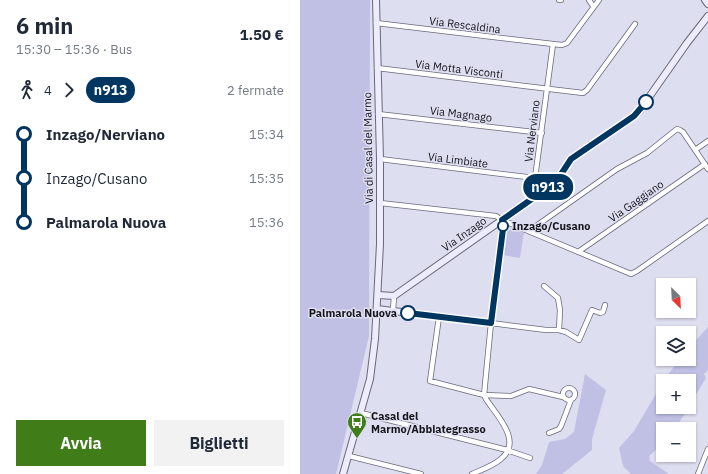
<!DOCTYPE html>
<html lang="it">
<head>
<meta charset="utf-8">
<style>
	:root { --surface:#fff; --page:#f2f2f3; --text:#1f2937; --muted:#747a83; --accent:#407c18 }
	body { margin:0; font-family:"IBM Plex Sans",sans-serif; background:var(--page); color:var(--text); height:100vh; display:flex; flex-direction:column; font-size:15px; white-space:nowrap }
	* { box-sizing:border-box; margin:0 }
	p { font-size:13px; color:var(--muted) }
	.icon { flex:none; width:22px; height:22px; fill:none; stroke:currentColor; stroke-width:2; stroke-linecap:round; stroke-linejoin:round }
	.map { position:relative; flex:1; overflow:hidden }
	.details { display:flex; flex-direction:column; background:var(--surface); width:300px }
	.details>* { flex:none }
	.badge { padding:0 8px; border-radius:13px; font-size:14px; line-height:26px }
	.needle { width:26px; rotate:156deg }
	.buttons { position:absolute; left:356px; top:278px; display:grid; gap:8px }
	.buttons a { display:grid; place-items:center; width:40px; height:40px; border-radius:0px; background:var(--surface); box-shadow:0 1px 3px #0004; font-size:20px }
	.map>.badge { position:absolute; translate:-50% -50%; box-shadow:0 0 0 2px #fff }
	.legs { display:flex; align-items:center; gap:6px; height:44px; padding:0 16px; font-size:13px }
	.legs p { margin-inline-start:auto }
	.headline { display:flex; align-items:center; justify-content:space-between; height:68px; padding:0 16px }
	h1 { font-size:22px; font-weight:700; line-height:30px }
	.button { display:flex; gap:8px; margin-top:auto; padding:8px 16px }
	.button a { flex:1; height:46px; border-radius:0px; background:var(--accent); color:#fff; font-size:16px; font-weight:700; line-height:46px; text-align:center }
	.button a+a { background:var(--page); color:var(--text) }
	ul { padding:0 16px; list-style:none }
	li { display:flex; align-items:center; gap:14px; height:44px; font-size:15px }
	li i { display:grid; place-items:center; width:6px; height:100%; margin:0 5px; background:currentColor }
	li i::after { content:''; width:10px; height:10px; margin:-5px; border:3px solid; border-radius:50%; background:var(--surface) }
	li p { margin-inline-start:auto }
	li:first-child i { background:linear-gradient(#0000 50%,currentColor 0) }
	li:last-child i { background:linear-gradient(currentColor 50%,#0000 0) }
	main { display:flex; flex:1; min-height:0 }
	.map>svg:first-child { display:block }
	.green { fill:#c0c0e4 }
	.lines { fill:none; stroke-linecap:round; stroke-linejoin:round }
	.street-casing { stroke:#69697a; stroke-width:6 }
	.secondary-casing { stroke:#69697a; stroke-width:8 }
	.street { stroke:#fff; stroke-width:4.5 }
	.secondary { stroke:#edecfd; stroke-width:6 }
	.line-1-casing { stroke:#fff; stroke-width:9 }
	.line-1 { stroke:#00365f; stroke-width:6 }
	.stop-1-dot { fill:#fff; stroke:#00365f; stroke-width:2 }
	.labels { text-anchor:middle; stroke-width:3; stroke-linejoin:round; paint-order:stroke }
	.street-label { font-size:11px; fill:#15151c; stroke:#dedef1 }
	.stop-label { font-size:11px; font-weight:bold; fill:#15151c; stroke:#dedef1; text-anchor:start }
	.poi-label { font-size:11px; font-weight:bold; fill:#15151c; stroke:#dedef1; text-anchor:start }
</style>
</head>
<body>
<main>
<section class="details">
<div class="headline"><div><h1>6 min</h1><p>15:30 – 15:36 · Bus</p></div><b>1.50 €</b></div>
<div class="legs"><svg class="icon" aria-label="walk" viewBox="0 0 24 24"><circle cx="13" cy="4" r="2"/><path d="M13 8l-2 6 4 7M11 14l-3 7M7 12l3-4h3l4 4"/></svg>4<svg class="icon" aria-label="forward" viewBox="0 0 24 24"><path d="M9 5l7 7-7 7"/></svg><b class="badge" style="background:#00365f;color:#fff">n913</b><p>2 fermate</p></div>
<ul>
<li><i style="color:#00365f"></i><b>Inzago/Nerviano</b><p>15:34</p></li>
<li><i style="color:#00365f"></i><span>Inzago/Cusano</span><p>15:35</p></li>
<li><i style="color:#00365f"></i><b>Palmarola Nuova</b><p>15:36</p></li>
</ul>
<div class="button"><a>Avvia</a><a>Biglietti</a></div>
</section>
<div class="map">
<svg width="408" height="474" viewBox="0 0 408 474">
	<rect width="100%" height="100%" fill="#dedef1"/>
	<path class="green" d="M0,0H70L69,336L36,474H0Z
		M213,228L224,232L220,258L203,255L205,233Z
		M408,327V370L404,374L406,378L389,406V381H363L380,359H389V348Z
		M285,374L306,390L292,439V450L262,474H236L242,465L249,442L265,439L274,432Z
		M363,382V407H389L375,429H363V447L358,448L349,456L350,461L369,474H331L323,466L319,448L334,431Z"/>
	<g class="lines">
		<g class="street-casing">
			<path id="street" d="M259,0H261
				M289,0L293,6
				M76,23L253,44
				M77,68L283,93L287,90L335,24
				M78,114L242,133
				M395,150L408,141
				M80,159L235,178
				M244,191L235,178L253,44L262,45L267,43L299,0
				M80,203L196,216L202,220L331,274L337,271L408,221
				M229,231L317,169L347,153L377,129L380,130L383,132L408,169
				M278,252L405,164
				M244,286L258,298L260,310L259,330
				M93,311L94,296
				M139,317L130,381L184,395L211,396L229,389L263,397
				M263 394a6 6 0 1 1 12 0a6 6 0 1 1-12 0Z
				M61,413L207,450L230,458
				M249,433L259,429L261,426L271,400
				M49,456L121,474
				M172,474C181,470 193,466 201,459C223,441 197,416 186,399L184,395L191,323L246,330H259L266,332L279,340L292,310L300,313L303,312L305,305
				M398,474L408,449"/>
		</g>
		<g class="secondary-casing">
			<path id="secondary" d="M405,0L408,4
				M78,295L94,296L256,182L271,159L334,116L340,110L387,43L408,16
				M77,309L191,323L203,229L202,220
				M43,474L70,379L75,339L80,244V159L76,0"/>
		</g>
		<use href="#street" class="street"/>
		<use href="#secondary" class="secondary"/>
	</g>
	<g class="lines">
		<g class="line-1-casing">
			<path id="line-1" d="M108,313L191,323L203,229L202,220L256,182L271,159L334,116L346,102"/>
		</g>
		<use href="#line-1" class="line-1"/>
	</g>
	<defs>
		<g id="bus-pin" transform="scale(1)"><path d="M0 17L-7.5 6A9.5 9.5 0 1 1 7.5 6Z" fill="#407c18" stroke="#dedef1"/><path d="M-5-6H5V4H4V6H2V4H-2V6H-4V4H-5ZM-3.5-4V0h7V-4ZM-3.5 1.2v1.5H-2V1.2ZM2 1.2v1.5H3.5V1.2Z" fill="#fff"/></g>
	</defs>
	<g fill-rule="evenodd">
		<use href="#bus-pin" x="57" y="422"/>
	</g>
	<g class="stop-1-dot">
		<circle cx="346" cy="102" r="7"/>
		<circle cx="203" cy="226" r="5"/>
		<circle cx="108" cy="313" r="7"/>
	</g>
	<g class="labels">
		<g class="street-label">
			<text transform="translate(165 25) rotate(7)" y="4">Via Rescaldina</text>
			<text transform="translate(159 69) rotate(7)" y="4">Via Motta Visconti</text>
			<text transform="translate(161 114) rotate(7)" y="4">Via Magnago</text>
			<text transform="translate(232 131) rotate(-83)" y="4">Via Nerviano</text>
			<text transform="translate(68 148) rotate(-91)" y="4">Via di Casal del Marmo</text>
			<text transform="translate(158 160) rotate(7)" y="4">Via Limbiate</text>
			<text transform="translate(336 201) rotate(-35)" y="4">Via Gaggiano</text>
			<text transform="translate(164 234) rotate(-35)" y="4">Via Inzago</text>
		</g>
		<g class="stop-label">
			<text x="212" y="230">Inzago/Cusano</text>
			<text x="97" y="317" text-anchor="end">Palmarola Nuova</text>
		</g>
		<g class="poi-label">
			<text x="71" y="420">Casal del<tspan x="71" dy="13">Marmo/Abbiategrasso</tspan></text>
		</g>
	</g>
</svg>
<div class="buttons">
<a><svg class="needle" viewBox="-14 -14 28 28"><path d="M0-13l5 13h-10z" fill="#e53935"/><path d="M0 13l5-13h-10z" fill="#747a83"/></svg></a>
<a><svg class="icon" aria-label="layers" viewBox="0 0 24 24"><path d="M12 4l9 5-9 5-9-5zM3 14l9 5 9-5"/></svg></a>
<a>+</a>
<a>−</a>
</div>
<b class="badge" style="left:248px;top:187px;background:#00365f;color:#fff">n913</b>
</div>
</main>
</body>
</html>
